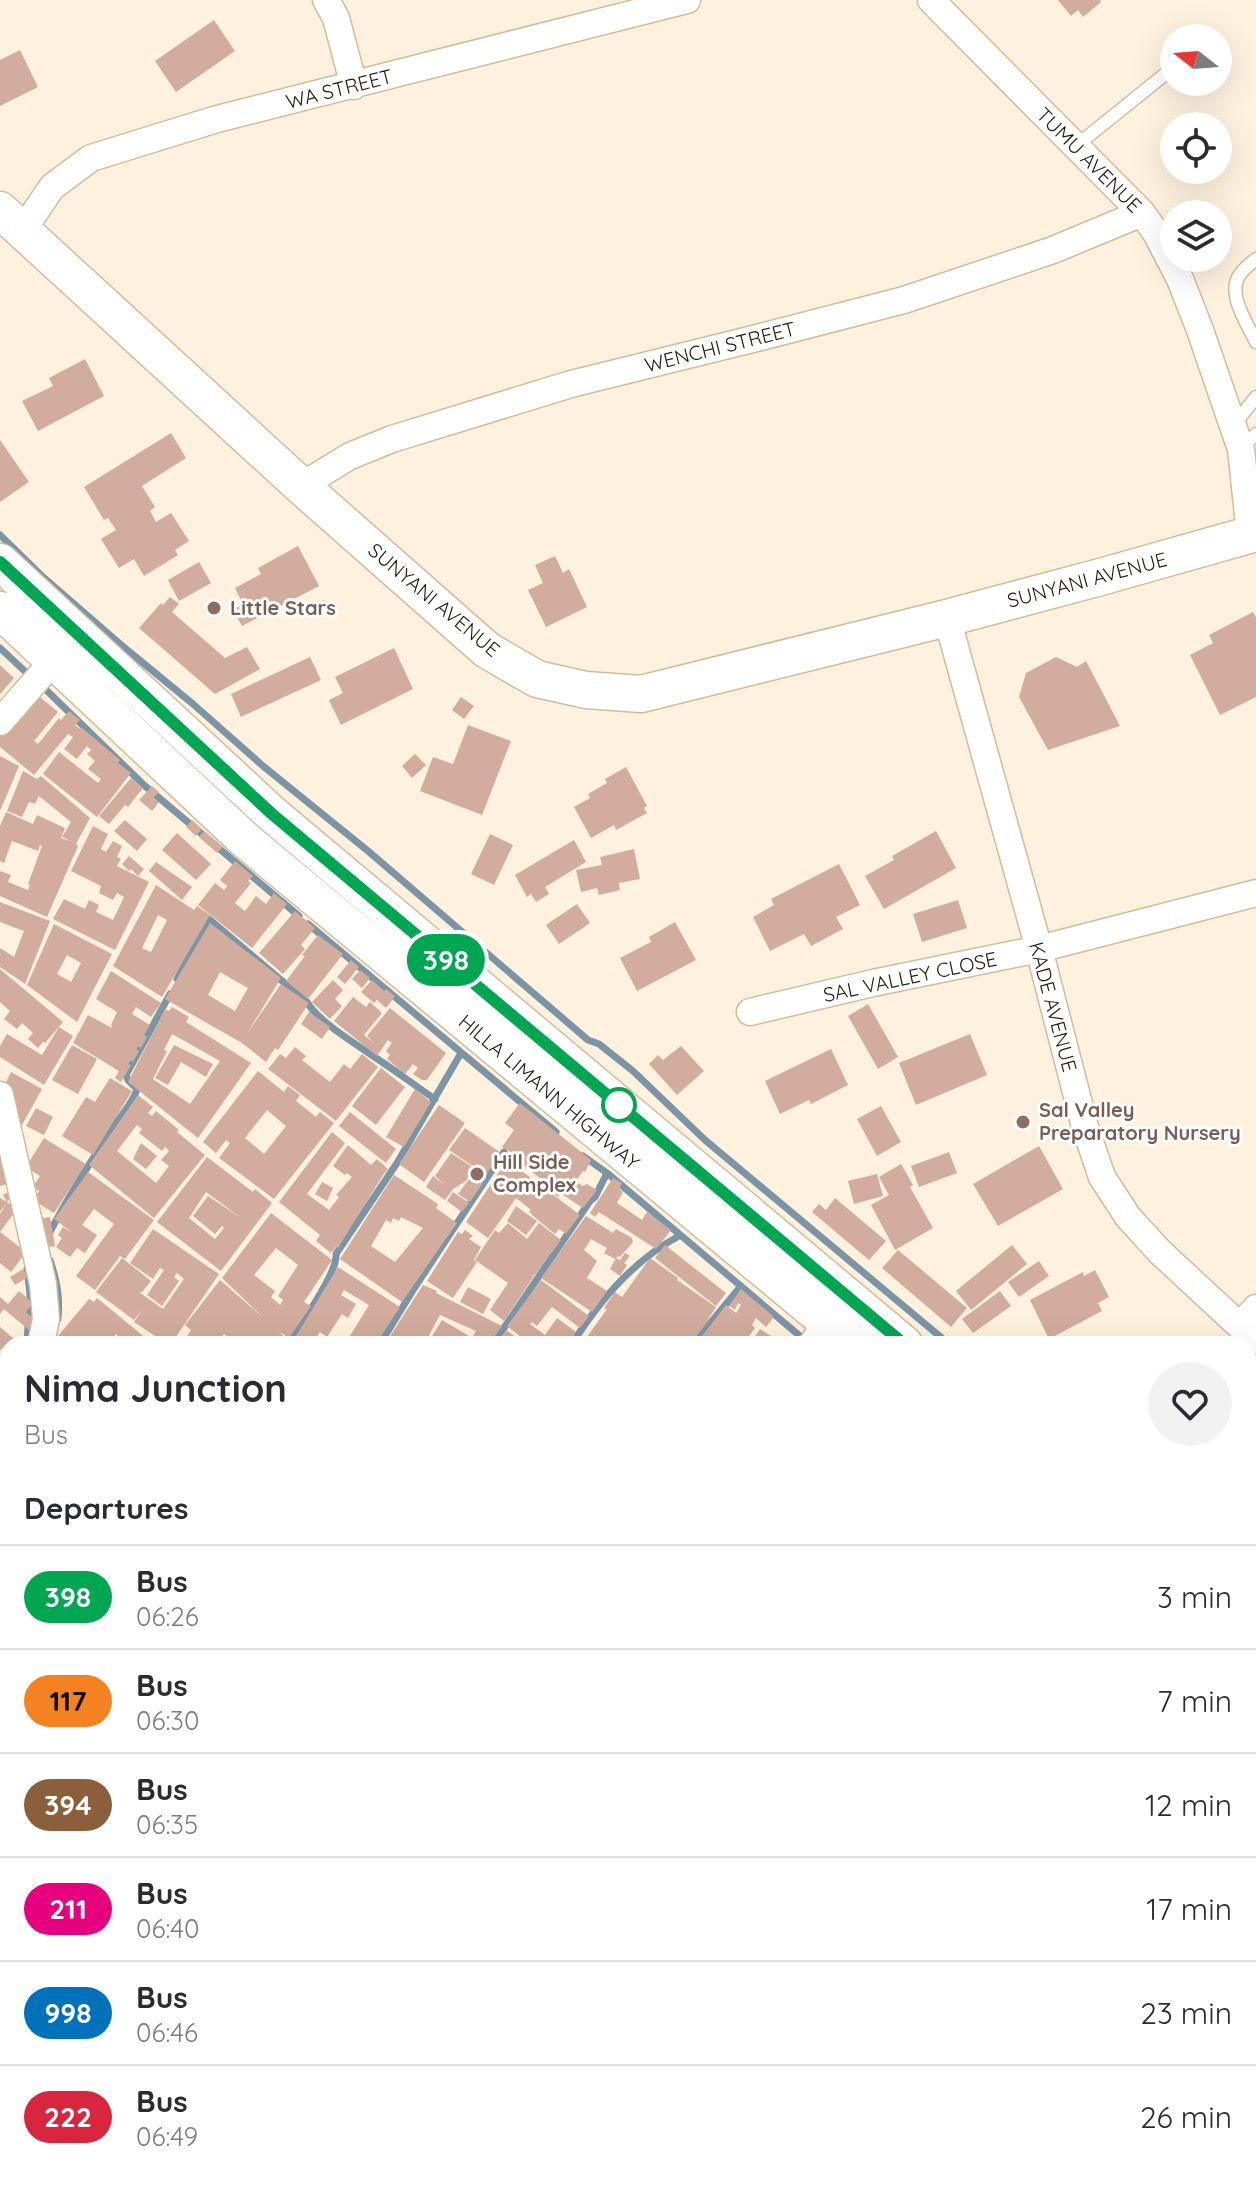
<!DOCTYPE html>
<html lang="en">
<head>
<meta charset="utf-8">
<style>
	:root { --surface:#fff; --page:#f2f2f3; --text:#2b2b33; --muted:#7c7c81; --line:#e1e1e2 }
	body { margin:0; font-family:Quicksand,sans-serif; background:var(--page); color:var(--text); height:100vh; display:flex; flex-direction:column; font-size:30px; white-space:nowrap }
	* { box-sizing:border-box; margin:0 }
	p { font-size:26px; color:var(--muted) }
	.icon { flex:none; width:44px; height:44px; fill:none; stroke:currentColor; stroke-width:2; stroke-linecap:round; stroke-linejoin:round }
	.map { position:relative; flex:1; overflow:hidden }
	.side { position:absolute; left:0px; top:1336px; width:1256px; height:850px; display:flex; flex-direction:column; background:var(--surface); border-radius:24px 24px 0 0; box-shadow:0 8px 32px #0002 }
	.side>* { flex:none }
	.badge { padding:0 16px; border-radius:26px; font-size:28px; line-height:52px }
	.needle { width:52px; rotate:287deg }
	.controls { position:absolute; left:1160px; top:24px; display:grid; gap:16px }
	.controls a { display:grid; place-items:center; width:72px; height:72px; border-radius:50%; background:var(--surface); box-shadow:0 8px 32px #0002; font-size:40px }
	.map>.badge { position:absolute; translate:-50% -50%; box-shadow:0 0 0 4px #fff }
	h2 { padding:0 24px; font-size:30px; line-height:72px }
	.round { display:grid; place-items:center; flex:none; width:84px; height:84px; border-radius:42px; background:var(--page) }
	.overview { display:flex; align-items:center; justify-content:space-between; height:136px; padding:0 24px }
	h1 { font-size:38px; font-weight:800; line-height:60px }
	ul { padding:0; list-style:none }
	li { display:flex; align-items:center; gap:24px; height:104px; padding:0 24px; border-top:2px solid var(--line) }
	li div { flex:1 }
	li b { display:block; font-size:30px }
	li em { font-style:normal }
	li .badge { min-width:88px; font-weight:700; text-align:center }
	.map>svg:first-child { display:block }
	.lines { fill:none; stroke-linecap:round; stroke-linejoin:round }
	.stream { stroke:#7b95a7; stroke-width:7 }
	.building { fill:#d2ac9d; fill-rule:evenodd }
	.lane-casing { stroke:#d1bc9c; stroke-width:15 }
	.street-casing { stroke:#d1bc9c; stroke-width:29 }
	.secondary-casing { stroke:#d1bc9c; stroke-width:39 }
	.lane { stroke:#fff; stroke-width:12 }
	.street { stroke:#fff; stroke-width:26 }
	.secondary { stroke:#fff; stroke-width:36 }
	.line-casing { stroke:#fff; stroke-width:18 }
	.line { stroke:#00a651; stroke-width:12 }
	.education-dot { fill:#8d6e63; stroke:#fff; stroke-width:3 }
	.stop-dot { fill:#fff; stroke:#00a651; stroke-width:4 }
	.labels { text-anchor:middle; stroke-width:6; stroke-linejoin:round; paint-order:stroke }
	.street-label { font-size:20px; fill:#21190d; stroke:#fff }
	.education-label { font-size:20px; font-weight:bold; fill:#785e54; stroke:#fff; text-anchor:start }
</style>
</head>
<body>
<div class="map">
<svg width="1256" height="2185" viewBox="0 0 1256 2185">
	<rect width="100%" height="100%" fill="#fef1dd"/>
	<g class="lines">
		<path class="stream" d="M0,535L44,578L120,644L193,704L263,766L368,851L588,1040L599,1044L633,1071L705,1140L949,1344
			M0,648L30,676
			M40,684L145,786L299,916
			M308,924L556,1132
			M177,979L209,919L307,1002C318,1022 362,1048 382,1062C400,1074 417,1087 435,1099
			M583,1156L607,1173L807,1342
			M48,1236C66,1200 88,1166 110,1132C117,1120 134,1102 137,1089L128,1080L126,1075L170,994
			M50,1260C57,1281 60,1297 58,1319
			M27,1269L30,1294L27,1344
			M287,1344C299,1327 338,1273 336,1254L397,1163L461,1053
			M380,1344L415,1287L504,1152
			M493,1344L590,1201L595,1197L607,1173
			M572,1344C599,1301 634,1260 679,1236
			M693,1344L741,1286
			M1248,1598L1256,1604
			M1248,1712L1256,1719
			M497,2178L505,2185
			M885,2185L890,2178"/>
	</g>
	<path class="building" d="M1058,0H1100L1101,2L1083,17L1078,10L1071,16Z
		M214,20L235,51L176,92L155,61Z
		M20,50L38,87L0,106V60Z
		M85,359L104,396L38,431L22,401L53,386L49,378Z
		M171,433L186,458L142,486L155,507L150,511L156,522L171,513L189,541L175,550L178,555L144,576L134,559L119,568L101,539L116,530L108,518L104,520L84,487Z
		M0,440L29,482L0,502Z
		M298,546L319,586L242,626L233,610L243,604L235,588L261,574L258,568Z
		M555,556L563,573L569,569L587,607L546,627L528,590L543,583L535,565Z
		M199,562L211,583L179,601L168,580Z
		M170,597L179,604L172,612L225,658L247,647L260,669L215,694L139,628L161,603L163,605Z
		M1253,612L1256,617V697L1220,715L1190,655L1213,643L1209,635Z
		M394,648L413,689L341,725L329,700L343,693L335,677Z
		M310,657L321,680L241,717L231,694Z
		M1056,657L1077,667L1086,661L1120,726L1048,750L1019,697L1026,673Z
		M0,665L14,678L0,694Z
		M35,693L58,712L34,741L38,744L59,718L61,720L69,711L80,720L75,725L80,729L81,727L120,760L118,763L131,773L97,817L43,774L59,752L98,783L101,779L88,769L95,761L87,754L91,750L87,746L77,759L64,749L73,737L68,734L34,775L0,747V735Z
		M461,697L474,706L464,719L452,710Z
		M468,725L511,741L482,815L420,791L433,757L453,764Z
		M415,754L426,765L412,778L402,766Z
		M0,756L19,766L0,811Z
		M626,767L647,806L644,808L647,813L616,830L614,825L591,838L574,807L590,798L588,794L607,783L605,779Z
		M23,771L37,779L41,776L90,818L76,844L78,846L47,917L0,896V871L11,875L8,882L28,890L30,885L28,884L42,846L40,845L38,851L12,841L4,863L0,861V826L6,812L33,824L37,815L65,828L61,838L73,842L62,837L71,822L39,796L35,804L29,802L22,817L7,811Z
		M131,778L143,788L128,807L125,805L109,824L99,816Z
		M152,786L159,792L153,798L159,802L152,811L139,800Z
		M125,820L147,839L137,851L114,831Z
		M192,820L202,829L196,836L186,827Z
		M93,826L108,834L101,849L106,852L113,841L122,846L117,857L121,859L117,866L149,882L115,950L53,919L64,899L85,909L89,900L99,905L96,912L113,920L124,897L117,893L113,900L99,893L101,886L71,871Z
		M204,831L223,847L217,853L199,837Z
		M936,831L956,868L884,909L865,876L894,860L892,856Z
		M177,833L211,864L196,880L162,850Z
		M490,834L513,845L494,885L471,874Z
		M574,840L586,862L545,887L549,894L536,902L531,894L527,897L515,875Z
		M634,849L640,879L619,883L620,890L599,895L597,888L581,892L576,870L602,865L600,857Z
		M129,856L144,869L138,876L131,869L129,871L122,864Z
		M235,861L253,876L248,881L251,883L235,903L245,911L256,896L266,904L274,893L287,904L252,948L198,905L215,883L224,890L227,886L220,880Z
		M156,862L192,887L182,900L149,871Z
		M839,864L860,905L836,917L843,929L811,946L804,934L770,951L753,917L774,905L771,899Z
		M156,885L194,910L197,906L210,915L162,997L113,966ZM158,915L167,920L151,952L142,948Z
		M958,900L967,928L922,942L913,914Z
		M0,902L50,921L25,984L0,967V948L14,957L24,931L0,922Z
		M577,904L590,923L559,944L546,925Z
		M295,911L315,928L301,945L305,949L283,974L259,953Z
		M675,922L696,960L637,991L620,958L651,942L649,937Z
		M210,923L281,978L246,1035L281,984L309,1003L278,1050L275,1048L266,1062L242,1043L165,999ZM220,972L248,988L235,1011L208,995Z
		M54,924L112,954L77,1022L27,985ZM67,955L81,963L71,982L57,974Z
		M318,935L343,954L308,999L286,981L305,956L302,955Z
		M351,960L359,967L345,984L337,977Z
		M0,969L63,1022L45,1043L43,1042L38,1048L28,1039L33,1033L22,1023L17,1029L4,1019L10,1011L0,1002Z
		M360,970L370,978L362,988L352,979Z
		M111,971L161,1003L151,1017L136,1007L132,1014L150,1025L144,1035L147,1037L141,1048L138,1046L136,1049L139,1051L133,1062L130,1060L128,1064L131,1065L121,1082L115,1078L119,1071L73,1043L88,1015L112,1028L111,1025L117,1012L96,999Z
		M333,980L343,990L335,999L342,1006L330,1019L312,1002Z
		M372,980L384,991L386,989L395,996L386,1008L377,1000L374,1003L361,992Z
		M353,997L366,1007L370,1002L382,1013L364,1035L374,1043L367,1036L390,1008L446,1053L427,1080H422L413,1074L418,1068L413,1064L405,1074L387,1059L390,1055L386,1051L392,1043L388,1040L377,1056L334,1021Z
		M868,1004L898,1057L878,1069L848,1016Z
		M172,1007L189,1017L186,1022L251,1063L198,1138L128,1082L165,1009L169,1011ZM172,1034L220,1061L190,1104L153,1079L167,1051L164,1050Z
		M309,1012L330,1027L322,1039L301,1024Z
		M59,1027L73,1036L44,1085L0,1057V1046L7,1034L42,1055Z
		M970,1034L987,1075L916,1105L899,1063Z
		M72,1045L97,1059L78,1094L52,1080Z
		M174,1045L213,1064L206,1077L181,1062L168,1085L155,1078Z
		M681,1046L704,1071L677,1095L649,1064L658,1055L663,1060Z
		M295,1047L306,1056L302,1060L330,1082L344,1064L350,1069L362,1054L378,1067L336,1121L268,1069L280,1054L286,1058Z
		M831,1049L848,1085L811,1104L809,1100L780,1114L765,1081Z
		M381,1068L405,1087L376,1125L352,1106Z
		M258,1071L284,1092L288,1086L300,1095L296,1101L316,1117L320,1112L334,1123L274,1199L219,1158L230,1143L226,1140L216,1153L203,1142ZM267,1110L286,1126L264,1154L245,1138Z
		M11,1072L42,1089L22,1125L8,1117L2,1090Z
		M110,1078L132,1091L93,1155L62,1136L86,1097L95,1102Z
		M415,1089L431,1102L404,1147L386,1137Z
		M138,1095L153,1107L148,1113L152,1116L156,1111L179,1130L177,1132L205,1155L154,1218L89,1165ZM137,1125L142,1129L139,1133L162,1151L165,1147L169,1151L161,1160L169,1166L156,1183L117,1151Z
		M520,1103L591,1160L585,1172L583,1171L577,1179L574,1177L573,1180L583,1186L587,1184L597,1190L583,1208L560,1193L558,1197L543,1185L545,1182L514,1158L516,1155L502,1147L514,1130L505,1123Z
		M439,1105L465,1123L424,1182L399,1164Z
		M881,1106L901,1142L877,1156L857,1119Z
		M36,1108L53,1117L44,1135L26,1126Z
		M350,1112L396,1149L386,1163L339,1126Z
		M465,1128L501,1153L486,1175L449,1150Z
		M332,1132L345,1143L307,1194L329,1210L339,1197L336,1195L352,1177L347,1173L345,1175L333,1166L348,1145L371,1165L377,1159L388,1169L383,1175L338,1248L336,1247L331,1253L316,1241L320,1235L279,1202Z
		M44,1138L86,1164L54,1213L33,1200L39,1191L33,1187L40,1176L26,1167Z
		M141,1143L157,1156L146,1169L133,1159Z
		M1039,1146L1063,1189L998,1226L973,1184Z
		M949,1152L957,1173L919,1187L911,1166Z
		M451,1153L474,1168L466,1181L453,1189L445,1200L426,1187L433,1176L445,1185L435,1176Z
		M0,1157L7,1184L0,1186Z
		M207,1157L253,1192L255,1189L272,1203L221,1271L157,1222ZM206,1192L241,1218L208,1196L193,1216L215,1234L222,1226L224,1228L215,1239L189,1218Z
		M507,1160L580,1215L566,1234L559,1229L555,1234L532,1215L529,1211L531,1210L516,1198L488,1238L466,1222Z
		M901,1164L913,1185L910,1187L933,1228L895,1250L871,1205L889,1195L879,1177Z
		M88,1172L154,1220L125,1259L120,1256L95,1290L76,1276L114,1224L94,1209L82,1225L97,1235L85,1253L77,1248L70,1257L56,1247L62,1238L58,1235L63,1227L73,1233L54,1219Z
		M877,1174L883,1196L854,1204L848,1181Z
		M394,1175L438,1204L436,1208L457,1223L402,1302L340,1259ZM401,1217L423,1228L395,1262L371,1246L386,1220L391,1223L393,1218L399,1221Z
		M472,1175L483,1183L470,1202L458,1194Z
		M613,1178L622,1183L619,1189L623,1192L617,1203L642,1220L647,1212L671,1230L656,1249L599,1212L595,1217L590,1213Z
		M322,1182L333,1188L327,1201L315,1194Z
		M10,1191L11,1200L9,1199L7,1202L17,1209L0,1232L26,1252L11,1272L0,1263V1214L7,1203L0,1212V1198L7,1202L3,1195Z
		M453,1192L469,1203L462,1212L447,1201Z
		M835,1198L886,1241L869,1260L812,1212L819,1204L826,1210Z
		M516,1206L537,1221L526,1235L507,1221Z
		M271,1213L332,1260L304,1302L311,1306L289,1338L278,1331L288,1340L285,1344H237L224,1334L217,1344H182L191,1330L185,1325L220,1280L265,1319L222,1278ZM276,1248L298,1265L278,1296L283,1300L280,1305L271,1297L275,1291L254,1275Z
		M586,1216L613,1233L616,1229L632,1238L633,1242L620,1257L618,1256L615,1259L604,1253L607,1248L591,1239L584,1250L597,1261L587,1278L607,1291L592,1312L541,1278Z
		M50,1217L55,1246L44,1248L38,1219Z
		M508,1223L527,1239L539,1223L561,1240L535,1275H532L534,1276L504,1321L490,1310L508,1283L475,1260L495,1230L499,1233Z
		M153,1229L219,1274L171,1344H167L134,1322L142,1310L134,1320L96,1292L122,1258L151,1281L142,1292H139L163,1309L184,1279L177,1273L174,1277L179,1281L162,1306L147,1295L164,1270L160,1268L153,1279L130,1263Z
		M465,1230L473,1236L469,1239L481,1247L474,1260L477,1262L453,1298L427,1281L458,1232L462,1234Z
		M665,1245L726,1293L716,1306L655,1258Z
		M1012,1245L1027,1264L971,1310L956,1291Z
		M898,1250L967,1308L951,1327L882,1268Z
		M625,1253L630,1256L624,1263L627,1265L620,1276L610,1269L616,1258L620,1260Z
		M650,1258L678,1278L677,1280L716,1307L708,1319L709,1320L690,1344H597L587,1337L607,1309L604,1308L615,1292L622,1297Z
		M1039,1261L1049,1276L1019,1297L1008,1282Z
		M338,1267L400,1307L376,1344H345L369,1305L344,1290L341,1295L356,1304L348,1318L342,1314L327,1337L320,1332L314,1341L319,1344H291Z
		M23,1269L28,1277L15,1285L10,1277Z
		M1095,1270L1109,1297L1098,1303L1102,1311L1049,1339L1030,1300L1083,1272L1084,1276Z
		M541,1280L589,1316L580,1328L552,1307L537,1326L532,1322L530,1324L545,1335L557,1318L576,1332L567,1344H530L507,1326Z
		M423,1285L437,1291L436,1293L502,1326L489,1344H468L476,1331L440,1315L427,1339L436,1344H385Z
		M468,1287L491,1299L483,1314L460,1302Z
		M741,1289L774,1317L766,1327L756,1318L752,1325L755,1328L743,1344H696L726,1305L736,1313L741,1305L738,1303L735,1310L729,1306Z
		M19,1291L33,1303L26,1312L36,1321L29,1330L4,1309L0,1314V1297L8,1304Z
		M1000,1291L1011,1306L973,1333L962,1319Z
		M97,1298L153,1344H115L120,1338L116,1334L108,1344H68L58,1336L89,1299L94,1302Z
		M442,1320L469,1336L464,1344H441L431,1338Z
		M0,1327L20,1344H8V1353L2,1348L0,1351Z
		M760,1329L783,1344H750Z
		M506,1330L526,1344H496Z
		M5,1357H8V1427L5,1431L0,1427V1393Z
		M1248,1424L1256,1431V1478L1248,1471Z
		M0,1441L8,1448V1487L0,1481Z
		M0,1505L8,1511V1553L0,1546Z
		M0,1554L7,1558L6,1563L8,1564V1597L0,1617Z
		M8,1604V1707L2,1702L7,1695L0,1689V1618Z
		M1248,1728L1256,1736V1773L1248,1781Z
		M0,1735L8,1741V1790L0,1803Z
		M1248,1784L1256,1791V1822L1248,1830Z
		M8,1808V1871L0,1865V1819Z
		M1256,1844V1873L1253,1876L1248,1870V1852Z
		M0,1874L8,1879V1920L0,1915Z
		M1254,1883L1256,1885V1950L1248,1959V1890Z
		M0,1929L8,1934V1966L0,1961Z
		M1256,1957V1994L1248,1988V1966Z
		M1248,1993L1256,1999V2031L1248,2026L1252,2018L1248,2015Z
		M0,2003L8,2009V2069L0,2063Z
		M1248,2042L1256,2048V2052L1248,2064Z
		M1253,2062L1256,2064V2104L1254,2107L1248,2103V2071Z
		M0,2071L8,2077V2099L0,2111Z
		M8,2103V2144L0,2138V2115Z
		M1248,2109L1256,2117V2160L1253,2158L1248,2164Z
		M0,2140L8,2146V2178H30L25,2185H11L0,2177Z
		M1248,2172L1253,2176L1247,2185H1209L1206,2183L1209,2178H1248Z
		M52,2178H88L83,2185H51L48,2183Z
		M98,2178H132L141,2185H93Z
		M143,2178H171L179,2185H153L148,2180L145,2183L141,2180Z
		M179,2178H201L196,2185H184L177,2180Z
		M253,2178H267L275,2185H247Z
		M306,2178H370L364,2185H315Z
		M382,2178H407L411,2181L413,2178H430L433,2180L434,2178H492L486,2185H390Z
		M554,2178H667L675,2183L673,2185H562Z
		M688,2178H752L747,2185L738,2182L736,2185H697Z
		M777,2178H795L806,2185H773Z
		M808,2178H889L885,2185H818Z
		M905,2178H928L923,2185H915Z
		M980,2178H1030L1039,2185H975Z
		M1047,2178H1079L1073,2185H1056Z
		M1084,2178H1123L1126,2180L1122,2185H1079Z
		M1153,2178H1204L1199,2185H1163Z"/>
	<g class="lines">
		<g class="lane-casing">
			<path id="lane" d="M1076,146L1174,67
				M1256,259C1251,263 1245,268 1241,273C1225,292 1247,323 1256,342
				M1233,426L1256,397
				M1241,449L1256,434"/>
		</g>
		<g class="street-casing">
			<path id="street" d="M326,0L336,18L354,86
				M931,0L1142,213L1156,233L1180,279L1200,330L1233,426L1241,449L1250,534
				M23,230L52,187L91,158L217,119L687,0
				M301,486L350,456L392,439L571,384L753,339L904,300L1053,250L1142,213
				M947,618L1039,949L1085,1127L1102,1177L1128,1217L1160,1252L1256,1341
				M0,722L54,660
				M750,1012L873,983L1039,949L1256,893
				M0,1095L43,1284L46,1319L41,1344
				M1240,1326L1256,1308
				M812,1344L827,1321
				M0,1718L8,1724
				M286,2178L295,2185
				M517,2178L524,2185
				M763,2185L768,2178"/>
		</g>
		<g class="secondary-casing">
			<path id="secondary" d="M0,210L301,486L487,650L537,679L586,690L641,694L947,618L1104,576L1256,533
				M0,562L272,814L904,1344
				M0,610L244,839L854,1344
				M1248,1633L1256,1640
				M1248,1677L1256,1683"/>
		</g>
		<use href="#lane" class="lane"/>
		<use href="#street" class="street"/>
		<use href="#secondary" class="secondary"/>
	</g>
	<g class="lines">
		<g class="line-casing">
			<path id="line" d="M0,562L272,814L904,1344"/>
		</g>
		<use href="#line" class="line"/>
	</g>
	<g class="education-dot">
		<circle cx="214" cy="608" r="8"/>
		<circle cx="1023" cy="1122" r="8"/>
		<circle cx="477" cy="1174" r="8"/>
	</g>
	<circle class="stop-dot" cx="619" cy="1105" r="16"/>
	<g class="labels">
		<g class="street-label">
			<text transform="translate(339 89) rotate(-14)" y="7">WA STREET</text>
			<text transform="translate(1089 160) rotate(45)" y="7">TUMU AVENUE</text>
			<text transform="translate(720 347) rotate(-14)" y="7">WENCHI STREET</text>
			<text transform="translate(1087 580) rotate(-15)" y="7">SUNYANI AVENUE</text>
			<text transform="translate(434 600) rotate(40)" y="7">SUNYANI AVENUE</text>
			<text transform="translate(910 977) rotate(-12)" y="7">SAL VALLEY CLOSE</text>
			<text transform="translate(1053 1007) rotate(75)" y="7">KADE AVENUE</text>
			<text transform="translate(549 1092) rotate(40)" y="7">HILLA LIMANN HIGHWAY</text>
		</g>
		<g class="education-label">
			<text x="230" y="615">Little Stars</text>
			<text x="1039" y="1117">Sal Valley<tspan x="1039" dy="23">Preparatory Nursery</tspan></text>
			<text x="493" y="1169">Hill Side<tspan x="493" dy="23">Complex</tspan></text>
		</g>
	</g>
</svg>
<div class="controls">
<a><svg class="needle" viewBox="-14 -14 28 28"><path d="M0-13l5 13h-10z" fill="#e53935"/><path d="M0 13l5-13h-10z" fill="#7c7c81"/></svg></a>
<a><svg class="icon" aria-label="locate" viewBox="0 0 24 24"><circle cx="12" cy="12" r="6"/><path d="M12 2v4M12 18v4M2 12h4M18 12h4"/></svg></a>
<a><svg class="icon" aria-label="layers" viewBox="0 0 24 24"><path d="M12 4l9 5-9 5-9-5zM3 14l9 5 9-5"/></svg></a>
</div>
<b class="badge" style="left:446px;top:960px;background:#00a651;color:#fff">398</b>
<section class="side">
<div class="overview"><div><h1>Nima Junction</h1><p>Bus</p></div><a class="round"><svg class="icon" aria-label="heart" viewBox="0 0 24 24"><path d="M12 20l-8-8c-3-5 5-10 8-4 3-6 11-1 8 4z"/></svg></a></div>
<h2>Departures</h2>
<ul>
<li><span class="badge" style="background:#00a651;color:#fff">398</span><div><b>Bus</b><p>06:26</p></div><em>3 min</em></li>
<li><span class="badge" style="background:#f58220;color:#111">117</span><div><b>Bus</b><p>06:30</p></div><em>7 min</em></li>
<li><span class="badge" style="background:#8b5e3c;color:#fff">394</span><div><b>Bus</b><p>06:35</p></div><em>12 min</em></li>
<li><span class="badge" style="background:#e6007e;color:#fff">211</span><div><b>Bus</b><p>06:40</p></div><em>17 min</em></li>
<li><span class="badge" style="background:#0072bc;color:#fff">998</span><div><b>Bus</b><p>06:46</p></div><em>23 min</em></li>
<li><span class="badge" style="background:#d7263d;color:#fff">222</span><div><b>Bus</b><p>06:49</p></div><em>26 min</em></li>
</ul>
</section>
</div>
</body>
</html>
